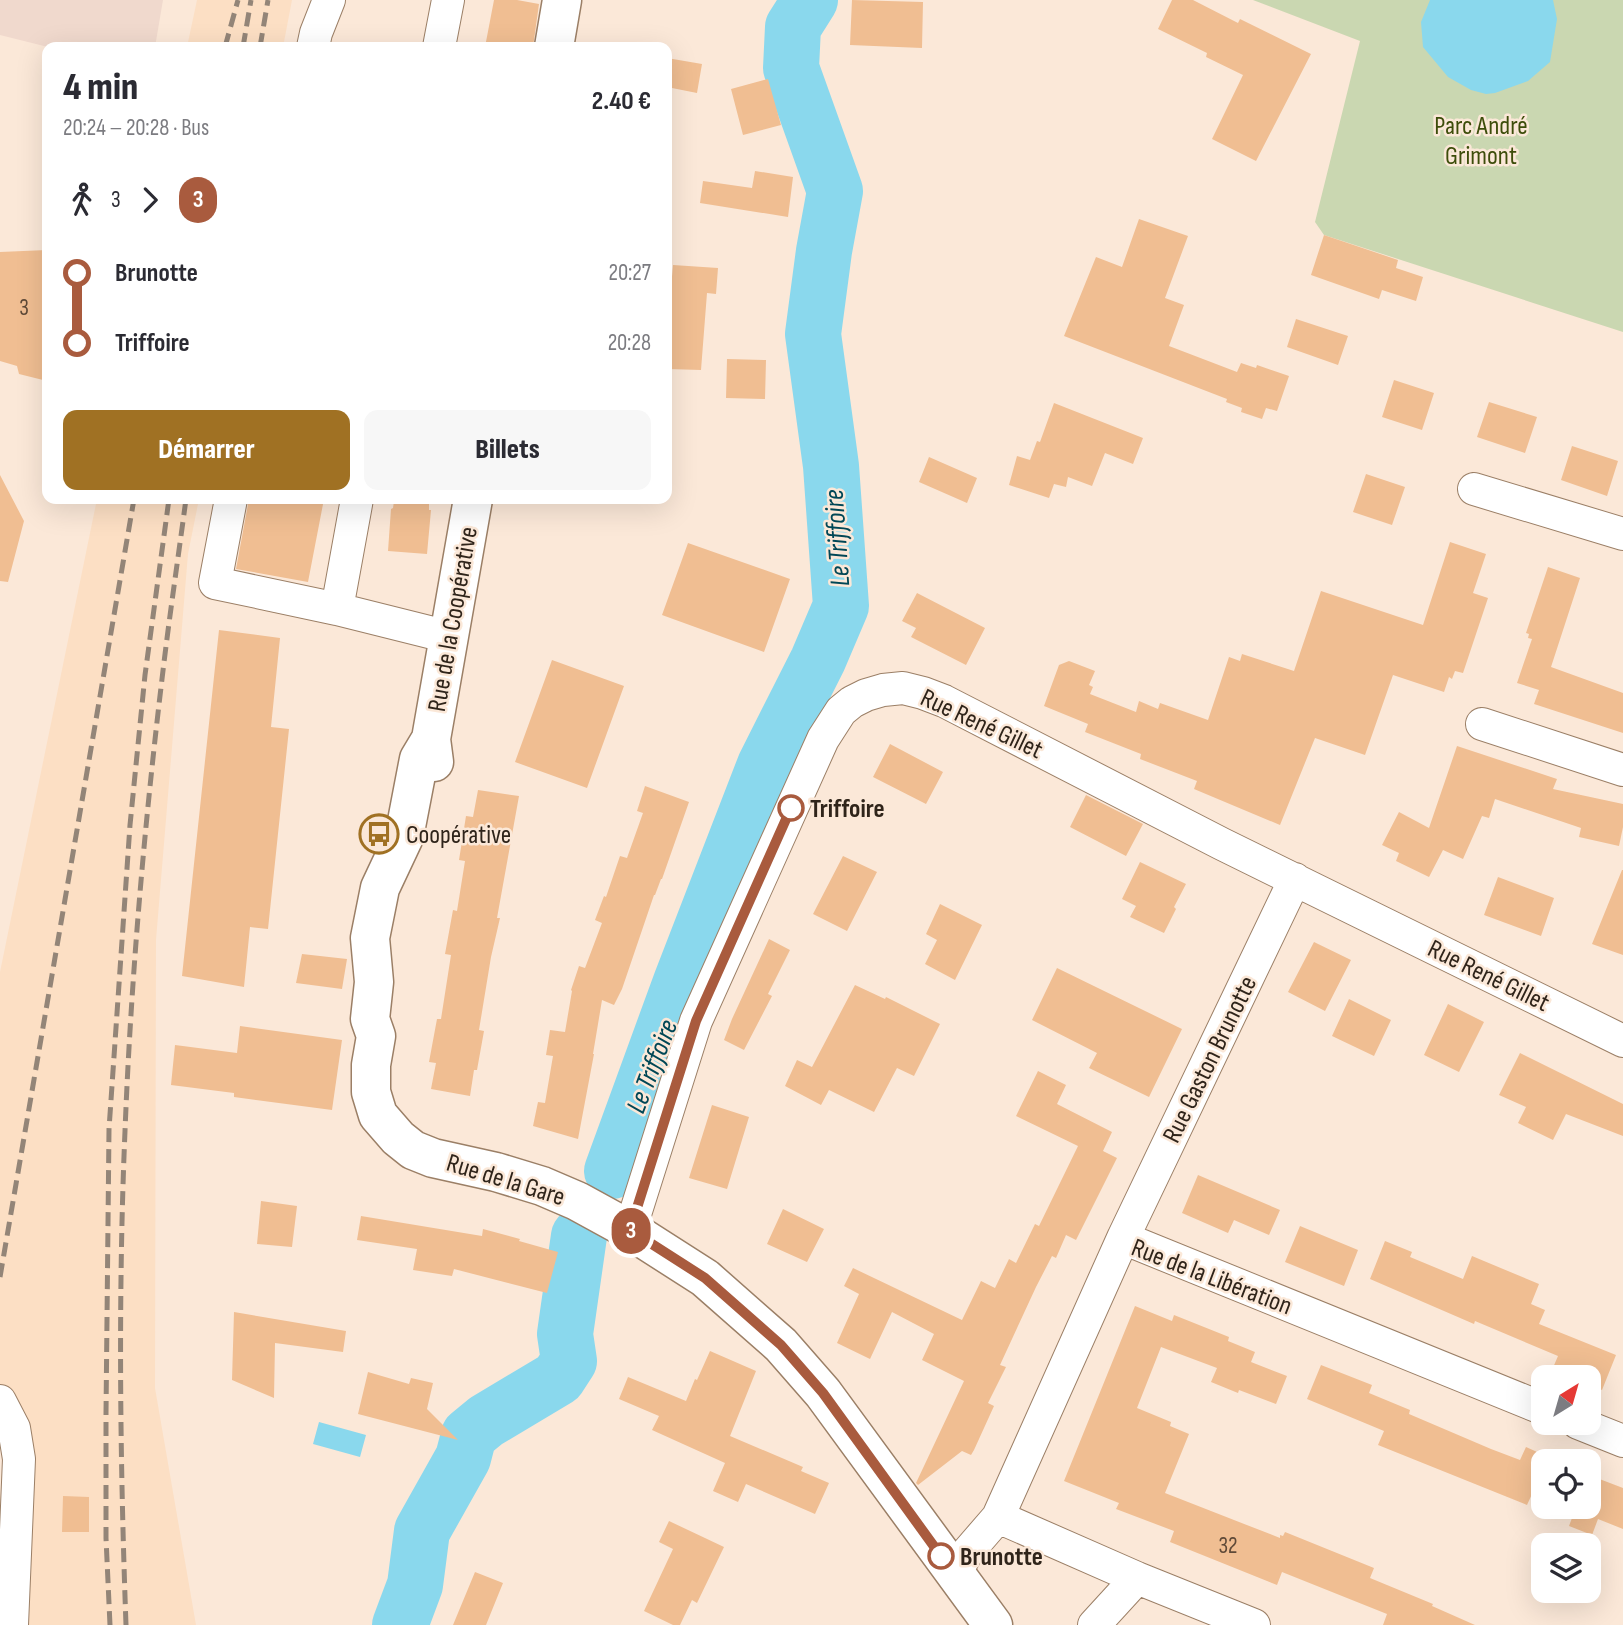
<!DOCTYPE html>
<html lang="fr">
<head>
<meta charset="utf-8">
<style>
	:root { --surface:#fff; --page:#f7f7f7; --text:#2b2b33; --muted:#7c7c81; --accent:#a07123 }
	body { margin:0; font-family:"Sofia Sans Condensed",sans-serif; background:var(--page); color:var(--text); height:100vh; display:flex; flex-direction:column; font-size:26px; white-space:nowrap }
	* { box-sizing:border-box; margin:0 }
	p { font-size:23px; color:var(--muted) }
	.icon { flex:none; width:38px; height:38px; fill:none; stroke:currentColor; stroke-width:2; stroke-linecap:round; stroke-linejoin:round }
	.map { position:relative; flex:1; overflow:hidden }
	.side { position:absolute; left:42px; top:42px; width:630px; height:462px; display:flex; flex-direction:column; background:var(--surface); border-radius:14px; box-shadow:0 7px 28px #0002 }
	.side>* { flex:none }
	.badge { padding:0 14px; border-radius:23px; font-size:24px; line-height:46px }
	.needle { width:46px; rotate:37deg }
	.tools { position:absolute; left:1531px; top:1365px; display:grid; gap:14px }
	.tools a { display:grid; place-items:center; width:70px; height:70px; border-radius:14px; background:var(--surface); box-shadow:0 7px 28px #0002; font-size:35px }
	.map>.badge { position:absolute; translate:-50% -50%; box-shadow:0 0 0 4px #fff }
	.legs { display:flex; align-items:center; gap:10px; height:77px; padding:0 21px; font-size:23px }
	.legs p { margin-inline-start:auto }
	.headline { display:flex; align-items:center; justify-content:space-between; height:119px; padding:0 21px }
	h1 { font-size:38px; font-weight:800; line-height:52px }
	.cta { display:flex; gap:14px; margin-top:auto; padding:14px 21px }
	.cta a { flex:1; height:80px; border-radius:14px; background:var(--accent); color:#fff; font-size:28px; font-weight:800; line-height:80px; text-align:center }
	.cta a+a { background:var(--page); color:var(--text) }
	ul { padding:0 21px; list-style:none }
	li { display:flex; align-items:center; gap:24px; height:70px; font-size:26px }
	li i { display:grid; place-items:center; width:10px; height:100%; margin:0 9px; background:currentColor }
	li i::after { content:''; width:18px; height:18px; margin:-9px; border:5px solid; border-radius:50%; background:var(--surface) }
	li p { margin-inline-start:auto }
	li:first-child i { background:linear-gradient(#0000 50%,currentColor 0) }
	li:last-child i { background:linear-gradient(currentColor 50%,#0000 0) }
	.map>svg:first-child { display:block }
	.built { fill:#fcdfc4 }
	.education { fill:#f0d9cd }
	.green { fill:#cad7b1 }
	.water { fill:#8ad8ed }
	.lines { fill:none; stroke-linecap:round; stroke-linejoin:round }
	.river { stroke:#8ad8ed; stroke-width:56 }
	.building { fill:#f0be92 }
	.street-casing { stroke:#9b7f66; stroke-width:34 }
	.secondary-casing { stroke:#9b7f66; stroke-width:41 }
	.street { stroke:#fff; stroke-width:32 }
	.secondary { stroke:#fff; stroke-width:38 }
	.rail { stroke:#938578; stroke-width:5; stroke-dasharray:14 7; stroke-linecap:butt }
	.line-1-casing { stroke:#fff; stroke-width:16 }
	.line-1 { stroke:#a95b3e; stroke-width:10 }
	.stop-1-dot { fill:#fff; stroke:#a95b3e; stroke-width:3.5 }
	.labels { text-anchor:middle; stroke-width:5; stroke-linejoin:round; paint-order:stroke }
	.number-label { font-size:23px; fill:#5f4a38 }
	.park-label { font-size:26px; fill:#3d4d0a; stroke:#fbe8d8 }
	.street-label { font-size:26px; fill:#2f241a; stroke:#fbe8d8 }
	.stop-label { font-size:26px; font-weight:bold; fill:#2f241a; stroke:#fbe8d8; text-anchor:start }
	.poi-label { font-size:26px; fill:#2f241a; stroke:#fbe8d8; text-anchor:start }
	.water-label { font-size:28px; font-style:italic; fill:#004756; stroke:#fbe8d8 }
</style>
</head>
<body>
<div class="map">
<svg width="1623" height="1625" viewBox="0 0 1623 1625">
	<rect width="100%" height="100%" fill="#fbe8d8"/>
	<path class="built" d="M197,0H292L283,47H187Z
		M97,499H199L188,554L156,940L155,1388L196,1625H27L35,1451L0,1446V972Z"/>
	<path class="education" d="M0,0H163L155,47H48L0,35Z"/>
	<path class="green" d="M1253,0H1623V332L1324,235L1315,222L1360,41Z"/>
	<path class="water" d="M1430,0H1553L1557,19L1550,62L1528,81L1495,93L1486,94L1471,90L1448,77L1423,47L1421,22Z
		M319,1422L366,1435L360,1457L313,1444Z"/>
	<g class="lines">
		<path class="river" d="M612,1171L681,982L765,765L818,660L841,606L831,466L813,334L824,251L835,191L791,68L793,27L810,0
			M400,1625L415,1585L422,1531L463,1458L469,1435L486,1421L558,1378L569,1361L565,1334L579,1236"/>
	</g>
	<path class="building" d="M494,0H517L539,4L533,47H485Z
		M852,0L923,2L922,48L850,45Z
		M1172,0H1193L1238,23L1240,19L1311,54L1256,161L1212,139L1243,75L1206,57L1207,53L1158,29Z
		M667,58L702,64L697,93L667,87Z
		M768,79L781,125L743,135L731,89Z
		M755,171L793,177L788,217L700,203L703,181L752,188Z
		M1139,219L1188,236L1165,298L1184,305L1169,346L1237,372L1241,363L1256,368L1257,365L1289,376L1277,411L1266,408L1262,419L1241,412L1242,408L1226,402L1227,399L1064,336L1096,257L1122,267Z
		M1324,235L1398,260L1396,268L1423,277L1416,301L1382,290L1379,299L1311,275Z
		M47,250V381L19,374L17,366L0,361V252Z
		M673,265L718,268L716,294L707,293L701,370L667,369V335Z
		M1296,319L1348,336L1338,365L1287,347Z
		M727,359L766,360L765,399L726,398Z
		M1394,380L1434,393L1422,430L1382,417Z
		M1489,402L1537,417L1525,453L1477,437Z
		M1054,403L1143,438L1133,464L1105,453L1092,486L1068,477L1066,487L1054,484L1049,498L1009,485L1017,456L1030,460L1037,441L1040,442Z
		M1572,446L1618,461L1607,496L1561,480Z
		M929,457L977,478L967,503L919,482Z
		M1366,474L1405,487L1392,525L1353,512Z
		M0,475L24,521L8,582L0,581Z
		M249,499H324L308,582L236,569Z
		M394,501L429,504V510H431L427,554L388,551L391,509L393,508Z
		M1450,542L1486,554L1473,593L1488,598L1463,673L1455,671L1452,679L1449,677L1444,692L1393,675L1365,755L1315,738L1280,825L1194,789L1197,781L1140,759L1141,754L1085,732L1088,724L1044,706L1059,665L1069,661L1095,671L1089,685L1093,687L1090,694L1136,712L1139,701L1158,709L1160,703L1208,720L1229,657L1240,661L1242,654L1294,671L1321,591L1423,625Z
		M688,543L790,579L764,652L662,615Z
		M1548,567L1580,578L1551,667L1623,693V733L1534,704L1539,690L1517,683L1532,639L1528,638L1529,634L1526,633Z
		M917,593L985,628L966,665L911,637L916,628L902,621Z
		M219,630L280,638L271,727L289,729L268,929L250,927L244,987L182,976Z
		M552,660L624,686L587,788L515,762Z
		M890,744L943,772L926,804L873,777Z
		M1457,746L1557,779L1553,789L1623,804V827L1619,846L1579,837L1581,828L1495,799L1489,818L1482,816L1463,859L1443,850L1429,877L1396,861L1399,853L1382,845L1399,812L1429,828Z
		M645,786L689,802L662,879H661L655,895H654L622,989L614,1005L602,1000L593,1054H594L578,1139L533,1126L538,1102L545,1103L553,1056L546,1055L550,1030L565,1032L572,991L571,990L579,966L585,968L602,923L595,920L604,896L606,897L620,856L627,858L643,813L637,811Z
		M478,790L519,796L497,918H500L491,957L479,1030L484,1031L477,1070H474L470,1096L431,1089L436,1063L429,1062L437,1019H441L451,955L445,954L453,910L457,911L465,861L459,860L466,816L473,817Z
		M1086,795L1143,824L1126,856L1070,827Z
		M843,856L877,872L847,931L813,914Z
		M1140,862L1186,884L1174,907L1176,909L1164,933L1130,917L1136,906L1122,899Z
		M1622,870H1623V955L1592,944Z
		M1498,877L1554,898L1541,936L1484,915Z
		M940,904L982,925L955,980L925,964L937,940L926,934Z
		M769,939L790,950L768,994L772,996L744,1050L724,1040L732,1019Z
		M1314,942L1351,960L1325,1011L1288,992Z
		M302,954L347,959L342,989L296,983Z
		M1057,968L1182,1029L1149,1097L1089,1068L1097,1053L1032,1020Z
		M855,985L885,999L886,997L940,1024L914,1076L897,1068L874,1112L829,1090L821,1105L785,1086L797,1060L812,1067Z
		M1349,999L1391,1020L1374,1056L1332,1036Z
		M1448,1004L1484,1022L1459,1072L1424,1055Z
		M240,1026L342,1040L332,1110L234,1097V1093L171,1085L175,1045L237,1053Z
		M1520,1053L1623,1104V1136L1566,1114L1553,1140L1518,1123L1526,1107L1499,1095Z
		M1038,1071L1066,1085L1057,1104L1112,1132L1103,1151L1117,1158L1076,1240L1066,1235L1056,1258L1052,1256L1036,1287L1000,1365L1006,1367L988,1403L994,1406L974,1450L971,1455L962,1451L918,1485L916,1483L964,1381L922,1360L934,1334L892,1312L870,1359L837,1343L859,1294L844,1286L853,1268L962,1320L981,1281L995,1288L1009,1259L1016,1263L1035,1224L1039,1226L1078,1146L1016,1116Z
		M712,1105L749,1117L727,1189L689,1178Z
		M1198,1175L1280,1210L1269,1235L1234,1220L1228,1233L1182,1213Z
		M261,1201L297,1206L292,1247L257,1244Z
		M783,1209L824,1229L807,1262L767,1244Z
		M361,1216L482,1236L483,1229L520,1239L519,1241L558,1252L547,1293L454,1269L452,1276L413,1270L417,1249L357,1240Z
		M1300,1226L1358,1250L1344,1286L1285,1262Z
		M1385,1241L1412,1252L1410,1257L1463,1279L1472,1256L1539,1284L1531,1304L1545,1310L1539,1324L1616,1355L1602,1390L1589,1385V1377H1570L1552,1370L1558,1356L1475,1321L1474,1324L1370,1279Z
		M1135,1306L1172,1321L1174,1315L1229,1337L1228,1341L1255,1352L1251,1362L1287,1376L1276,1404L1239,1390L1238,1393L1211,1382L1217,1368L1161,1347L1137,1408L1171,1422L1170,1426L1189,1434L1165,1493L1280,1538V1535L1283,1536L1285,1532L1374,1568L1370,1578L1433,1604L1432,1606L1475,1625H1383L1387,1614L1282,1572L1277,1585L1170,1542L1174,1531L1116,1509L1119,1503L1064,1481Z
		M234,1312L346,1331L343,1352L275,1343L274,1398L232,1380Z
		M710,1351L756,1371L730,1436L803,1467L801,1471L829,1483L815,1514L746,1484L738,1502L713,1491L725,1463L652,1430L659,1416L619,1399L628,1377L686,1401L695,1379L697,1380Z
		M1321,1365L1372,1385L1369,1393L1410,1410L1409,1414L1491,1449L1520,1460L1526,1447L1555,1460L1558,1461H1544V1498L1532,1494L1527,1505L1378,1445L1384,1431L1307,1399Z
		M368,1372L409,1384L411,1378L433,1383L427,1409L458,1440L358,1414Z
		M1589,1475L1623,1488V1529L1598,1519L1592,1535L1569,1526L1575,1510L1566,1507H1589Z
		M63,1496L89,1497V1532H62Z
		M669,1521L724,1547L697,1603L692,1600L680,1625H673L644,1611L673,1549L659,1542Z
		M475,1572L503,1583L486,1625H453Z"/>
	<g class="lines">
		<g class="street-casing">
			<path id="street" d="M313,47L316,33L329,0
				M439,47L448,0
				M1474,489L1623,534
				M231,499L215,583L337,609
				M357,499L337,609L449,637
				M1482,724L1623,770
				M630,1230L696,1021L823,739L841,711L852,702L866,695L883,690L903,688L923,693L944,701L1222,844L1623,1041
				M1123,1238L1544,1409
				M0,1401L14,1428L19,1459L12,1625
				M1578,1423L1623,1441
				M998,1517L1137,1578L1254,1625
				M955,1574L966,1554L998,1517L1123,1238L1295,879
				M1094,1625L1137,1578"/>
		</g>
		<g class="secondary-casing">
			<path id="secondary" d="M554,47L562,0
				M431,739L419,759L404,837L380,888L370,938L374,982L370,1019L376,1036L371,1065V1092L378,1115L398,1138L413,1150L433,1158L496,1172L542,1186L577,1201L630,1230L705,1278L781,1345L823,1393L993,1625
				M434,762L431,739L473,499"/>
		</g>
		<use href="#street" class="street"/>
		<use href="#secondary" class="secondary"/>
		<path class="rail" d="M225,47L238,0
			M243,47L251,0
			M260,47L268,0
			M0,1277L134,499
			M110,1625L106,1538V1414L109,1129L130,825L145,675L169,499
			M126,1625C120,1461 118,1295 125,1131C131,980 144,829 162,679C169,619 178,559 186,499"/>
	</g>
	<g class="lines">
		<g class="line-1-casing">
			<path id="line-1" d="M791,808L696,1021L630,1230L705,1278L781,1345L823,1393L941,1556"/>
		</g>
		<use href="#line-1" class="line-1"/>
	</g>
	<defs>
		<g id="bus-ring" transform="scale(2.0125)"><circle r="9.5" fill="#fbe8d8" stroke="#a07123" stroke-width="1.5"/><path d="M-5-6H5V4H4V6H2V4H-2V6H-4V4H-5ZM-3.5-4V0h7V-4ZM-3.5 1.2v1.5H-2V1.2ZM2 1.2v1.5H3.5V1.2Z" fill="#a07123"/></g>
	</defs>
	<g fill-rule="evenodd">
		<use href="#bus-ring" x="379" y="834"/>
	</g>
	<g class="stop-1-dot">
		<circle cx="791" cy="808" r="12"/>
		<circle cx="941" cy="1556" r="12"/>
	</g>
	<g class="labels">
		<g class="number-label">
			<text x="24" y="315">3</text>
			<text x="1228" y="1553">32</text>
		</g>
		<g class="park-label">
			<text x="1481" y="134">Parc André<tspan x="1481" dy="30">Grimont</tspan></text>
		</g>
		<g class="street-label">
			<text transform="translate(452 619) rotate(-80)" y="9">Rue de la Coopérative</text>
			<text transform="translate(982 723) rotate(25)" y="9">Rue René Gillet</text>
			<text transform="translate(1489 975) rotate(26)" y="9">Rue René Gillet</text>
			<text transform="translate(1209 1059) rotate(-64)" y="9">Rue Gaston Brunotte</text>
			<text transform="translate(506 1179) rotate(17)" y="9">Rue de la Gare</text>
			<text transform="translate(1212 1276) rotate(21)" y="9">Rue de la Libération</text>
		</g>
		<g class="stop-label">
			<text x="810" y="817">Triffoire</text>
			<text x="960" y="1565">Brunotte</text>
		</g>
		<g class="poi-label">
			<text x="406" y="843">Coopérative</text>
		</g>
		<g class="water-label">
			<text transform="translate(836 538) rotate(-94)" y="10">Le Triffoire</text>
			<text transform="translate(651 1066) rotate(-69)" y="10">Le Triffoire</text>
		</g>
	</g>
</svg>
<div class="tools">
<a><svg class="needle" viewBox="-14 -14 28 28"><path d="M0-13l5 13h-10z" fill="#e53935"/><path d="M0 13l5-13h-10z" fill="#7c7c81"/></svg></a>
<a><svg class="icon" aria-label="locate" viewBox="0 0 24 24"><circle cx="12" cy="12" r="6"/><path d="M12 2v4M12 18v4M2 12h4M18 12h4"/></svg></a>
<a><svg class="icon" aria-label="layers" viewBox="0 0 24 24"><path d="M12 4l9 5-9 5-9-5zM3 14l9 5 9-5"/></svg></a>
</div>
<b class="badge" style="left:631px;top:1231px;background:#a95b3e;color:#fff">3</b>
<section class="side">
<div class="headline"><div><h1>4 min</h1><p>20:24 – 20:28 · Bus</p></div><b>2.40 €</b></div>
<div class="legs"><svg class="icon" aria-label="walk" viewBox="0 0 24 24"><circle cx="13" cy="4" r="2"/><path d="M13 8l-2 6 4 7M11 14l-3 7M7 12l3-4h3l4 4"/></svg>3<svg class="icon" aria-label="forward" viewBox="0 0 24 24"><path d="M9 5l7 7-7 7"/></svg><b class="badge" style="background:#a95b3e;color:#fff">3</b></div>
<ul>
<li><i style="color:#a95b3e"></i><b>Brunotte</b><p>20:27</p></li>
<li><i style="color:#a95b3e"></i><b>Triffoire</b><p>20:28</p></li>
</ul>
<div class="cta"><a>Démarrer</a><a>Billets</a></div>
</section>
</div>
</body>
</html>
